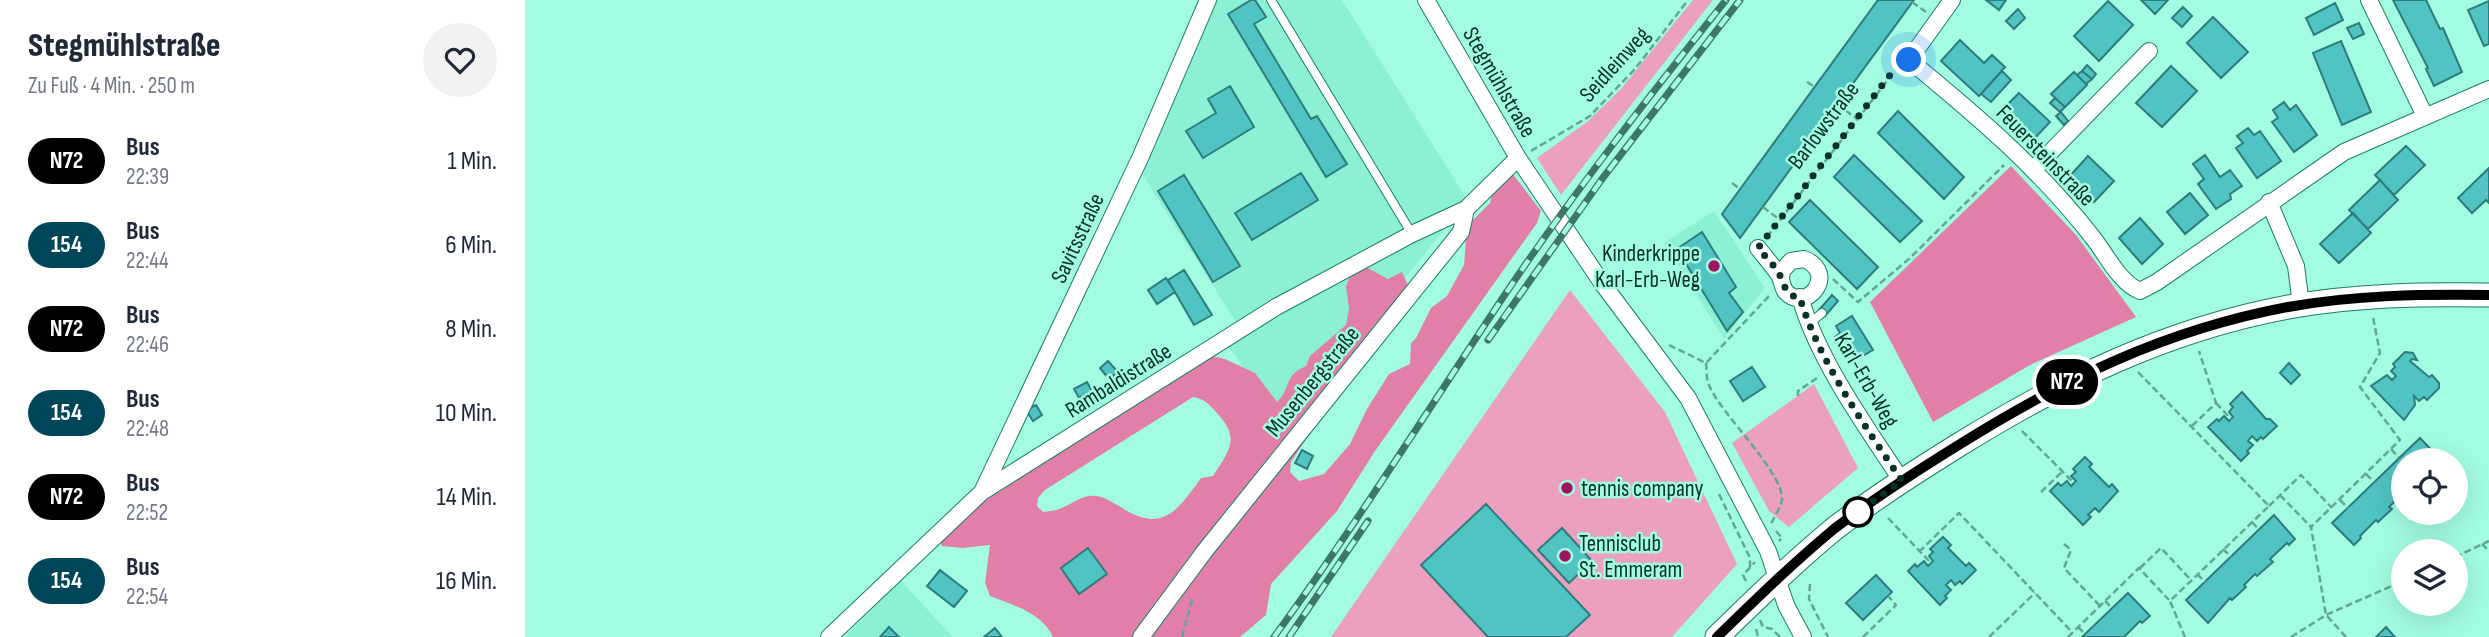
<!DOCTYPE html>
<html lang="de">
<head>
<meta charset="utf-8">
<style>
	:root { --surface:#fff; --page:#f2f2f3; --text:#1f2937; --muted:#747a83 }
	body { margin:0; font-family:"Sofia Sans Condensed",sans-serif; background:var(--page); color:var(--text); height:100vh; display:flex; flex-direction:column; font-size:26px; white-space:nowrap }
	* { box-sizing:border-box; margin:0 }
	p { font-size:23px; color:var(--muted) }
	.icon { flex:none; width:38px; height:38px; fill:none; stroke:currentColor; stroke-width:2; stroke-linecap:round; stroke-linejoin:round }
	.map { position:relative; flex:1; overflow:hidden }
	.panel { display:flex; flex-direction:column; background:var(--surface); width:525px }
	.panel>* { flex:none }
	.badge { padding:0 14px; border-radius:23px; font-size:24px; line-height:46px }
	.buttons { position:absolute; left:1866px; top:448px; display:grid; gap:14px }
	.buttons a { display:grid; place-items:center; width:77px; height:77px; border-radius:50%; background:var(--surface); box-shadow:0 7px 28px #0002; font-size:35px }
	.you { position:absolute; width:35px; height:35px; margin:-18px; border:5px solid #fff; border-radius:50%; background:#1a73e8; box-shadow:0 0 0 10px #1a73e833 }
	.map>.badge { position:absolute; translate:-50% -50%; box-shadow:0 0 0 4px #fff }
	.round { display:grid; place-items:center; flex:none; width:74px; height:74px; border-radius:37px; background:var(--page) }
	.summary { display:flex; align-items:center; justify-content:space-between; height:119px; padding:0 28px }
	h1 { font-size:33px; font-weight:800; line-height:52px }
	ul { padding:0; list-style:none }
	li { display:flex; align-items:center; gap:21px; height:84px; padding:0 28px }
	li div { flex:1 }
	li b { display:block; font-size:26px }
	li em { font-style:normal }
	li .badge { min-width:77px; font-weight:700; text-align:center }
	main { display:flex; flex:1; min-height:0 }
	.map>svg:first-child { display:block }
	.built { fill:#8cf0d4 }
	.green { fill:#eaa0be }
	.forest { fill:#e17fa8; fill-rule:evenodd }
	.building { fill:#50c4c3; stroke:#2e7c7b; stroke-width:2 }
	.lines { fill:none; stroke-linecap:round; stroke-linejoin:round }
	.lane-casing { stroke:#197d68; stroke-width:10 }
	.street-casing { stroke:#197d68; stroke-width:18 }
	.secondary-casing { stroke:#197d68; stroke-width:25 }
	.path { stroke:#62a794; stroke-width:2.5; stroke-dasharray:7 3.5; stroke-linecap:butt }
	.lane { stroke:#fff; stroke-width:8 }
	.street { stroke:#fff; stroke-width:16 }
	.secondary { stroke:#fff; stroke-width:23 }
	.rail-casing { stroke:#3e7767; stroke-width:7 }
	.rail { stroke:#a2fce2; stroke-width:4.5; stroke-dasharray:13; stroke-linecap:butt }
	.line-casing { stroke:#fff; stroke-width:16 }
	.line { stroke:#000; stroke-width:10 }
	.walk { stroke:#093127; stroke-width:7; stroke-dasharray:0 12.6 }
	.poi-dot { fill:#9f1461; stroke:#a2fce2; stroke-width:2.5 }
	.stop-dot { fill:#fff; stroke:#000; stroke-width:3.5 }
	.labels { text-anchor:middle; stroke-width:5; stroke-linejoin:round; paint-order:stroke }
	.street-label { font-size:23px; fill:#093127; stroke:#a2fce2 }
	.poi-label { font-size:23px; fill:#093127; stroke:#a2fce2; text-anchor:start }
</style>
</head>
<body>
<main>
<section class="panel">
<div class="summary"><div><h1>Stegmühlstraße</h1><p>Zu Fuß · 4 Min. · 250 m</p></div><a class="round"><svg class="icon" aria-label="heart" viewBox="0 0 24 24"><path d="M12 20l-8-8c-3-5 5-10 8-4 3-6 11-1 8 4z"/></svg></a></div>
<ul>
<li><span class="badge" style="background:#000;color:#fff">N72</span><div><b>Bus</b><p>22:39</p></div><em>1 Min.</em></li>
<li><span class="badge" style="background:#00465a;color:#fff">154</span><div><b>Bus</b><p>22:44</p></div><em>6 Min.</em></li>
<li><span class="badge" style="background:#000;color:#fff">N72</span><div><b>Bus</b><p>22:46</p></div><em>8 Min.</em></li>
<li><span class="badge" style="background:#00465a;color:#fff">154</span><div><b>Bus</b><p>22:48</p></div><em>10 Min.</em></li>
<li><span class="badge" style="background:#000;color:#fff">N72</span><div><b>Bus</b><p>22:52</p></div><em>14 Min.</em></li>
<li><span class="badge" style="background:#00465a;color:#fff">154</span><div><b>Bus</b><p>22:54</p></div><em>16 Min.</em></li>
</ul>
</section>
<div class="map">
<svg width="1964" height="637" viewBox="0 0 1964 637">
	<rect width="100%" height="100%" fill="#a2fce2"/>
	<path class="built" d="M692,0H817L943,201L759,426L695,334L711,322L617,174Z
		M1189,211L1240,288L1199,339L1139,243Z
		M375,580L428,637H320Z"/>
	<path class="green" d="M1168,0H1188L1036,195L1012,158L1062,122L1096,89Z
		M1045,290L1140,412L1212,564L1147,637H806Z
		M1289,384L1333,468L1264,527L1244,511L1207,443Z"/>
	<path class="forest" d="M1486,166L1551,235L1611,317L1505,365L1408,422L1345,302Z
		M987,173L1016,211L1012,223L850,451L812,511L746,584L741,615L715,637H528C517,613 488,605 465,596L460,583L465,545L438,548L417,546L414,538L461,498L683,355L700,359L730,373L752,402C767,387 758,376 781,366L785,356L821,325L824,309L821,287L827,269L839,266L863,279L877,272L883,285L766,462L765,472L774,481L799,474L825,444L842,409L864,374L885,364L886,343L891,338L906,308L922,296L939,265L942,226L965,203L970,184ZM668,397C679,399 683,403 691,412C715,437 706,449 688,476L676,478C651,513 636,534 594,506C586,501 575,494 564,496C554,497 544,506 534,509C529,511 523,511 518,512L512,506L513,498L520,490Z"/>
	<path class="building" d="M726,0H730L741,17L729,24L786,119L792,116L822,164L801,177L703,14Z
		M1353,0H1389L1215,238L1197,214Z
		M1461,0H1481L1474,10Z
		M1616,0H1643L1630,14Z
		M1868,0H1901L1915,29L1918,28L1937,72L1909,86L1901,69L1903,68Z
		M1583,1L1608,25L1574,61L1549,36Z
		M1964,1V44L1959,46L1943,10Z
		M1810,3L1818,20L1789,35L1781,18Z
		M1658,7L1667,16L1657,27L1647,18Z
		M1493,9L1500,18L1489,29L1481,21Z
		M1688,17L1723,52L1696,78L1662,43Z
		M1834,23L1839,34L1828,39L1822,28Z
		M1435,40L1459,63L1467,55L1480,67L1454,96L1416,61Z
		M1816,41L1846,112L1817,125L1788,53Z
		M1562,65L1571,74L1567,79L1557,71Z
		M1646,66L1672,91L1637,127L1611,103Z
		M1477,71L1486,80L1466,102L1456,94Z
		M1557,71L1567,79L1561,84L1552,75Z
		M1549,72L1562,85L1540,107L1526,94Z
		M705,86L729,127L678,158L661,131L691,113L683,99Z
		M1494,93L1525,122L1507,141L1476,111Z
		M1530,98L1540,107L1535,112L1525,103Z
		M1759,102L1765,110L1771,105L1792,135L1769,152L1747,122L1753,118L1748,110Z
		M1373,111L1439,177L1419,199L1353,133Z
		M1536,112L1543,121L1539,125L1531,116Z
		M1723,128L1729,135L1735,131L1756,161L1732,178L1711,148L1718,143L1712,136Z
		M1881,146L1900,165L1869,195L1850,175Z
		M1329,155L1397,221L1375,242L1309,177Z
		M1680,155L1695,177L1705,170L1717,186L1705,194L1706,199L1691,209L1673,184L1679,179L1668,164Z
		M1563,156L1589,181L1569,202L1543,178Z
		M1964,168V203L1961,200L1947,213L1933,198Z
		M776,173L793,200L727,240L710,213Z
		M659,175L715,266L688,282L633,191Z
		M1855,180L1873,200L1843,229L1824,210Z
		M1665,193L1683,215L1660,234L1642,212Z
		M1285,200L1353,267L1332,289L1264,222Z
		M1828,213L1846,233L1814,263L1795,244Z
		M1615,218L1638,244L1617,264L1594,238Z
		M1177,232L1211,287L1204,293L1218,312L1202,331L1152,249Z
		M659,270L687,315L669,325L643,280Z
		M641,278L650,292L632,304L623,290Z
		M1307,295L1313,301L1300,316L1294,310Z
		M1327,316L1348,350L1326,363L1310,337L1315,333L1311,326Z
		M1880,352L1888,353L1892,360L1887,359L1885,361L1904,377L1907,375L1914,383V388L1902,400L1899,397L1894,401L1889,396L1890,405L1879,420L1846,386L1862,375L1867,380L1871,376L1866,371L1870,367L1868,364Z
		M583,361L593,372L584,379L575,368Z
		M1764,363L1775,375L1766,384L1755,373Z
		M1227,367L1240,387L1218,401L1205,381Z
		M562,382L567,391L554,398L549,389Z
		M1717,392L1741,419H1745L1752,426L1738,439L1736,437L1732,441L1727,436L1723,441L1728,445L1722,451L1724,453L1716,461L1683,427L1692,419L1694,421L1699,416L1704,421L1708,417L1704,412L1708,407L1705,404Z
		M511,405L517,415L508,421L501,410Z
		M1895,438L1916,460H1878V497L1876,495L1864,507L1867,509L1853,522L1851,520L1835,536L1836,538L1829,545L1807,523Z
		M777,450L788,456L782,469L770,463Z
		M1560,457L1567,464L1564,467L1584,487L1587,484L1593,491L1574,512L1570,508L1563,515L1566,517L1558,525L1525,491L1533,483L1536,486L1542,481L1546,486L1551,481L1546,476L1551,472L1548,469Z
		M961,504L1065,615L1041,637H963L896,565Z
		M1749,515L1770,539L1764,545L1762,543L1745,559L1748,562L1732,576L1730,574L1719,585L1721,587L1707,600L1705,598L1683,623L1661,600Z
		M1037,528L1067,561L1044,583L1013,550Z
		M1418,537L1426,545L1423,548L1441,566L1444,563L1451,570L1437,584L1435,581L1430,585L1426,580L1421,585L1426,590L1420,596L1422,598L1415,605L1383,571L1390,564L1392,567L1399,561L1403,566L1408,561L1404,556L1408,552L1405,549Z
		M563,548L582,574L554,594L536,568Z
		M415,570L442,591L429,607L402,586Z
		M1351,575L1367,592L1338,620L1321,603Z
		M1603,593L1625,616L1617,623L1615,621L1599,637H1557Z
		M364,627L374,637H355Z
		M1861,627L1870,637H1851Z
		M470,628L477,637H459Z"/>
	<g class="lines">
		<g class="lane-casing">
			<path id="lane" d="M746,0L887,234
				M1285,323L1297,313"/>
		</g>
		<g class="street-casing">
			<path id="street" d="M901,0L993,158L1077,283L1163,398L1243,551L1261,605L1278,637
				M1427,0L1384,60C1451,115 1516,170 1569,239C1582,256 1595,283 1615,291L1632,282L1819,152L1964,89
				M1844,0L1900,116
				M1509,169L1624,51
				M1744,202L1771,266L1776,305
				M1233,248C1240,257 1248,266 1254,275C1257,280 1257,286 1260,291C1281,315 1314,273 1279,259L1266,261L1257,271L1256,278
				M1275,297C1293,360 1341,427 1377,481
				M457,492L616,156L683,0
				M304,637L457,492L751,307L887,234L941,209
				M616,637L679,552L936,232L941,209L993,158"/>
		</g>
		<g class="secondary-casing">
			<path id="secondary" d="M1192,637C1230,600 1268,563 1309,529C1348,499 1390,472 1432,446C1537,381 1640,330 1763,307C1830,295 1896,294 1964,295"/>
		</g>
		<path class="path" d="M1387,2L1401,12
			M1282,82L1290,87
			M1312,104L1332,119
			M1006,151L1065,116L1110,69L1163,0
			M1207,183L1215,189
			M1238,207L1255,220
			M1242,237L1372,68
			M1308,279L1333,302L1385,258L1479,165
			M1144,345L1181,363L1244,296
			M1181,363C1182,370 1181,379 1184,385C1196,415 1257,470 1257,499C1257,506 1249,517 1246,524
			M1613,372L1744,506L1645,601L1660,637
			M1273,396V391L1292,378
			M1691,403L1706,419
			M1667,426L1691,403L1674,351
			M1497,431L1549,483
			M1866,449L1874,458
			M1841,474L1849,482
			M1516,492L1537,472
			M1194,494L1225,558V567
			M1755,495L1786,527
			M1815,500L1823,508
			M1744,506L1776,475L1807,508
			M1363,518L1406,563
			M1727,522L1734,530
			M1251,531L1257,538L1254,541
			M1539,544L1546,550L1539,568L1575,606
			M1957,544L1964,551
			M1698,549L1706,557
			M1394,552L1434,513L1547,632
			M1930,557L1964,541
			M1615,568L1636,548L1666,580
			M1672,574L1680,582
			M1221,581L1218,575L1230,562
			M1285,584L1284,599L1303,637
			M1580,601L1587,608
			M1235,620L1238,627L1247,629L1255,637
			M1553,627L1560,634
			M1231,629L1233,637
			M657,637L668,596
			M1338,637L1371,605L1363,596
			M1464,637L1510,593
			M1543,637L1614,568L1644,600
			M1766,637L1801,615L1878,581
			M1821,637L1801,615L1786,527L1875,440L1835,387L1855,353L1848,317"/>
		<use href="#lane" class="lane"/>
		<use href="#street" class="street"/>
		<use href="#secondary" class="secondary"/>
		<g class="rail-casing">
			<path id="rail" d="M963,340L1077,179L1215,0
				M749,637C831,525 904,408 981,293C1049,192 1125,95 1201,0
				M764,637L843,521"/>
		</g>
		<use href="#rail" class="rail"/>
	</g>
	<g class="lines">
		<g class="line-casing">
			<path id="line" d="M1192,637C1230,600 1268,563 1309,529C1348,499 1390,472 1432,446C1537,380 1640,330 1763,307C1830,295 1896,294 1964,295"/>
		</g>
		<use href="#line" class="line"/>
		<path class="walk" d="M1333,512L1325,517L1377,481C1340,426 1294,361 1275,298C1261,295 1261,289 1256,278C1252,267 1240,257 1233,248L1368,71L1384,60"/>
	</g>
	<g class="poi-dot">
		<circle cx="1189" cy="266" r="7"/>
		<circle cx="1042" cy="488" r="7"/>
		<circle cx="1040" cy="556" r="7"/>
	</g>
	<circle class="stop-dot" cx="1333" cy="512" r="14"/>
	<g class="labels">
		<g class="street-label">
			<text transform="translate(1089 64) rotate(-48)" y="8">Seidleinweg</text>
			<text transform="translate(975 82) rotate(60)" y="8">Stegmühlstraße</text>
			<text transform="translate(1298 125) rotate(-53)" y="8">Barlowstraße</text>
			<text transform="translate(1521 155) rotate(46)" y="8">Feuersteinstraße</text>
			<text transform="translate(552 238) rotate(-65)" y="8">Savitsstraße</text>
			<text transform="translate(593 380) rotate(-32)" y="8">Rambaldistraße</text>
			<text transform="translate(1342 380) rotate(60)" y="8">Karl-Erb-Weg</text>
			<text transform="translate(787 381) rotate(-51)" y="8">Musenbergstraße</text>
		</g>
		<g class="poi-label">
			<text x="1175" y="261" text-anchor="end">Kinderkrippe<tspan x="1175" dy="26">Karl-Erb-Weg</tspan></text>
			<text x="1056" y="496">tennis company</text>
			<text x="1054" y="551">Tennisclub<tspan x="1054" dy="26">St. Emmeram</tspan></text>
		</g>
	</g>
</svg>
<div class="buttons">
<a><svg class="icon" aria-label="locate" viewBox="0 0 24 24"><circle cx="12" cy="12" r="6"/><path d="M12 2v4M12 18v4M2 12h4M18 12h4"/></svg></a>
<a><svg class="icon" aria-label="layers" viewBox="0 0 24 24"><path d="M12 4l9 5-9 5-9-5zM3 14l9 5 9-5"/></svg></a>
</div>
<div class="you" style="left:1384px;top:60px"></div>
<b class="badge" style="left:1542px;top:382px;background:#000;color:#fff">N72</b>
</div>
</main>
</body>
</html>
